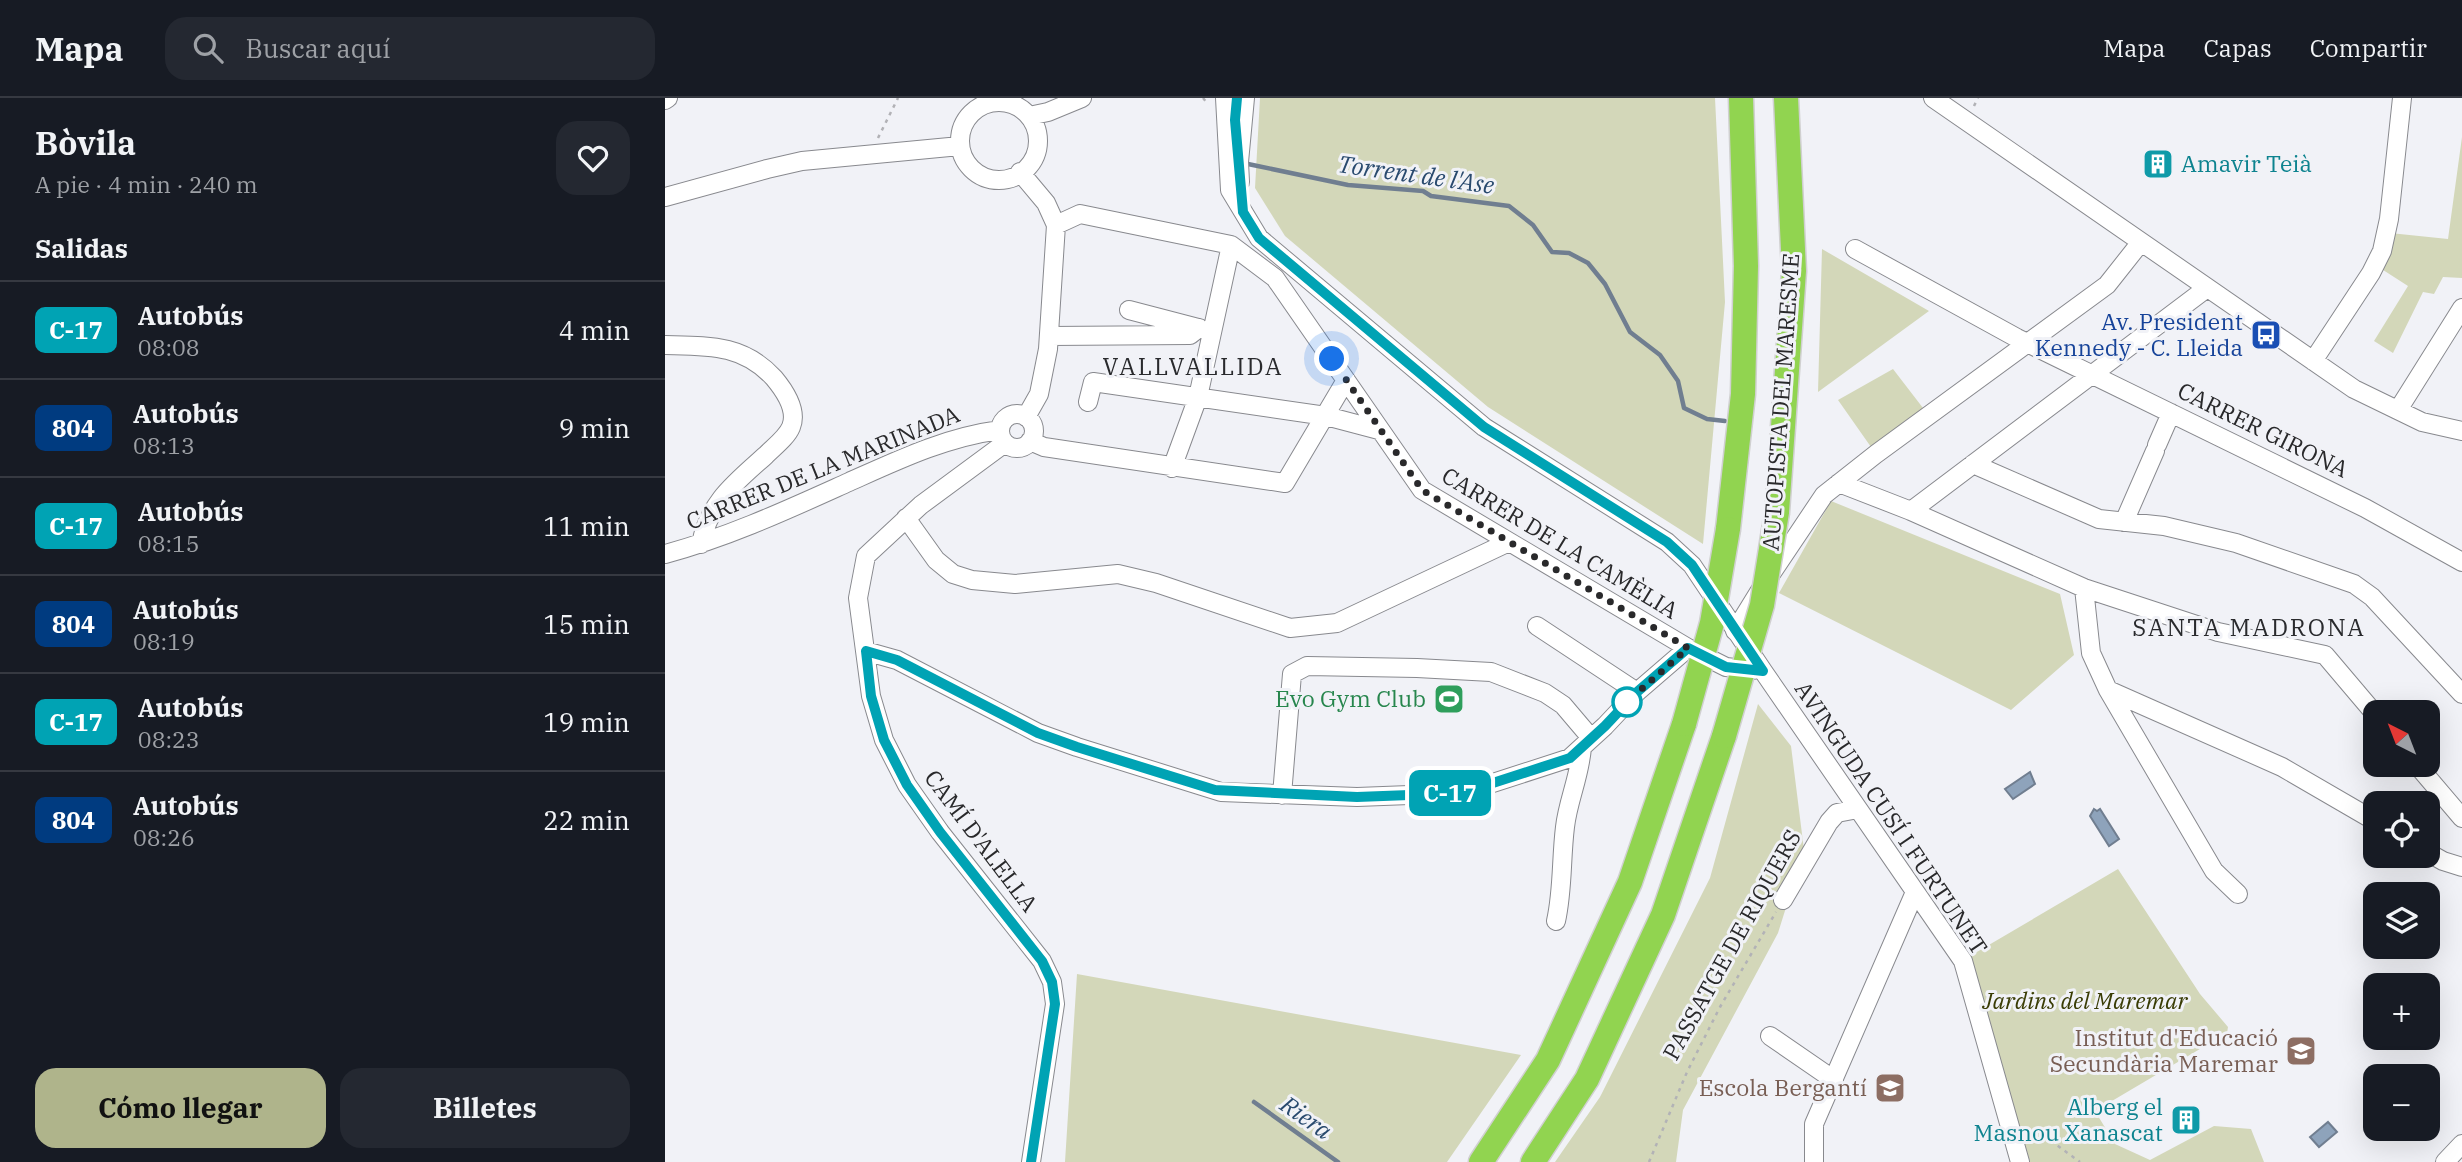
<!DOCTYPE html>
<html lang="es">
<head>
<meta charset="utf-8">
<style>
	:root { --surface:#171b24; --page:#242831; --text:#f1f3f6; --muted:#9ea1a6; --line:#363941; --accent:#afb48b }
	body { margin:0; font-family:"IBM Plex Serif",serif; background:var(--page); color:var(--text); height:100vh; display:flex; flex-direction:column; font-size:26px; white-space:nowrap }
	* { box-sizing:border-box; margin:0 }
	p { font-size:23px; color:var(--muted) }
	.icon { flex:none; width:38px; height:38px; fill:none; stroke:currentColor; stroke-width:2; stroke-linecap:round; stroke-linejoin:round }
	.map { position:relative; flex:1; overflow:hidden }
	.sheet { display:flex; flex-direction:column; background:var(--surface); width:665px }
	.sheet>* { flex:none }
	.badge { padding:0 14px; border-radius:10px; font-size:24px; line-height:46px }
	.needle { width:46px; rotate:318deg }
	.buttons { position:absolute; left:1698px; top:602px; display:grid; gap:14px }
	.buttons a { display:grid; place-items:center; width:77px; height:77px; border-radius:14px; background:var(--surface); box-shadow:0 7px 28px #0002; font-size:35px }
	.you { position:absolute; width:35px; height:35px; margin:-18px; border:5px solid #fff; border-radius:50%; background:#1a73e8; box-shadow:0 0 0 10px #1a73e833 }
	.map>.badge { position:absolute; translate:-50% -50%; box-shadow:0 0 0 4px #fff }
	h2 { padding:0 35px; font-size:26px; line-height:63px }
	.round { display:grid; place-items:center; flex:none; width:74px; height:74px; border-radius:21px; background:var(--page) }
	.headline { display:flex; align-items:center; justify-content:space-between; height:119px; padding:0 35px }
	h1 { font-size:33px; font-weight:700; line-height:52px }
	.action { display:flex; gap:14px; margin-top:auto; padding:14px 35px }
	.action a { flex:1; height:80px; border-radius:21px; background:var(--accent); color:#111; font-size:28px; font-weight:700; line-height:80px; text-align:center }
	.action a+a { background:var(--page); color:var(--text) }
	ul { padding:0; list-style:none }
	li { display:flex; align-items:center; gap:21px; height:98px; padding:0 35px; border-top:2px solid var(--line) }
	li div { flex:1 }
	li b { display:block; font-size:26px }
	li em { font-style:normal }
	li .badge { min-width:77px; font-weight:700; text-align:center }
	header { display:flex; align-items:center; gap:42px; box-sizing:border-box; height:98px; padding:0 35px; background:var(--surface); border-bottom:2px solid var(--line) }
	header strong { font-size:33px }
	nav { display:flex; gap:38px; margin-inline-start:auto; font-size:24px }
	.search { width:490px; height:63px; background:var(--page); display:flex; align-items:center; gap:18px; box-sizing:border-box; padding:0 24px; border-radius:21px; color:var(--muted); font-size:26px }
	main { display:flex; flex:1; min-height:0 }
	.map>svg:first-child { display:block }
	.green { fill:#d3d7b9 }
	.water { fill:#8ea3bb; stroke:#707e90; stroke-width:2 }
	.lines { fill:none; stroke-linecap:round; stroke-linejoin:round }
	.stream { stroke:#707e90; stroke-width:4.5 }
	.minor-casing { stroke:#88898e; stroke-width:20 }
	.highway-casing { stroke:#d0d0d0; stroke-width:27 }
	.path { stroke:#b2b2b6; stroke-width:2.5; stroke-dasharray:3.5 5; stroke-linecap:butt }
	.minor { stroke:#fff; stroke-width:18 }
	.highway { stroke:#91d450; stroke-width:24 }
	.highway-bridge-casing { stroke:#d0d0d0; stroke-width:27; stroke-linecap:butt }
	.highway-bridge { stroke:#91d450; stroke-width:24 }
	.line-casing { stroke:#fff; stroke-width:16 }
	.line { stroke:#00a3b4; stroke-width:10 }
	.walk { stroke:#29292b; stroke-width:7; stroke-dasharray:0 12.6 }
	.stop-dot { fill:#fff; stroke:#00a3b4; stroke-width:3.5 }
	.labels { text-anchor:middle; stroke-width:6; stroke-linejoin:round; paint-order:stroke }
	.culture-label { font-size:23px; fill:#0d838f; stroke:#f1f2f7; text-anchor:start }
	.transit-label { font-size:23px; fill:#164399; stroke:#f1f2f7; text-anchor:end }
	.street-label { font-size:23px; fill:#29292b; stroke:#f1f2f7 }
	.leisure-label { font-size:23px; fill:#27864d; stroke:#f1f2f7; text-anchor:end }
	.park-label { font-size:23px; font-style:italic; fill:#393c05; stroke:#f1f2f7 }
	.education-label { font-size:23px; fill:#785e54; stroke:#f1f2f7; text-anchor:end }
	.water-label { font-size:24px; font-style:italic; fill:#294a6e; stroke:#f1f2f7 }
	.neighbourhood-label { font-size:24px; letter-spacing:2px; fill:#292a2d; stroke:#f1f2f7 }
</style>
</head>
<body>
<header>
<strong>Mapa</strong>
<div class="search"><svg class="icon" aria-label="search" viewBox="0 0 24 24"><circle cx="10" cy="10" r="6"/><path d="M15 15l6 6"/></svg>Buscar aquí</div>
<nav><a>Mapa</a><a>Capas</a><a>Compartir</a></nav>
</header>
<main>
<section class="sheet">
<div class="headline"><div><h1>Bòvila</h1><p>A pie · 4 min · 240 m</p></div><a class="round"><svg class="icon" aria-label="heart" viewBox="0 0 24 24"><path d="M12 20l-8-8c-3-5 5-10 8-4 3-6 11-1 8 4z"/></svg></a></div>
<h2>Salidas</h2>
<ul>
<li><span class="badge" style="background:#00a3b4;color:#fff">C-17</span><div><b>Autobús</b><p>08:08</p></div><em>4 min</em></li>
<li><span class="badge" style="background:#003b80;color:#fff">804</span><div><b>Autobús</b><p>08:13</p></div><em>9 min</em></li>
<li><span class="badge" style="background:#00a3b4;color:#fff">C-17</span><div><b>Autobús</b><p>08:15</p></div><em>11 min</em></li>
<li><span class="badge" style="background:#003b80;color:#fff">804</span><div><b>Autobús</b><p>08:19</p></div><em>15 min</em></li>
<li><span class="badge" style="background:#00a3b4;color:#fff">C-17</span><div><b>Autobús</b><p>08:23</p></div><em>19 min</em></li>
<li><span class="badge" style="background:#003b80;color:#fff">804</span><div><b>Autobús</b><p>08:26</p></div><em>22 min</em></li>
</ul>
<div class="action"><a>Cómo llegar</a><a>Billetes</a></div>
</section>
<div class="map">
<svg width="1797" height="1064" viewBox="0 0 1797 1064">
	<rect width="100%" height="100%" fill="#f1f2f7"/>
	<path class="green" d="M595,0H1050L1060,204L1038,446L823,309L620,138L590,90Z
		M1797,39V180L1778,179L1769,196L1758,194L1728,255L1709,243L1743,188L1715,170L1725,135L1783,141Z
		M1157,151L1264,213L1153,294Z
		M1228,271L1258,310L1206,349L1173,302Z
		M1166,403L1395,496L1409,557L1346,612L1114,495Z
		M1093,606L1126,648L1139,752L1113,835L1018,1012L1011,1064H890L935,999L1045,780Z
		M1453,771L1535,896L1563,929L1562,935L1430,1013L1450,1046L1485,1062L1549,1028L1586,1031L1599,1064H1365L1305,858Z
		M412,876L856,957L782,1064H400Z"/>
	<path class="water" d="M1365,674L1370,686L1348,701L1340,691Z
		M1429,711L1432,713L1435,711L1454,741L1444,748L1425,718Z
		M1663,1024L1672,1034L1654,1049L1645,1039Z"/>
	<g class="lines">
		<path class="stream" d="M583,66L683,87L758,93L766,98L844,108L868,127L887,154L904,155L923,165L940,186L965,234L995,257L1013,283L1019,310L1042,321L1060,323
			M589,1004L673,1064"/>
		<g class="minor-casing">
			<path id="minor" d="M560,0L565,92L594,140L819,329L1002,444L1027,467L1098,573L1298,863L1355,1064
				M1268,0L1689,291L1757,324L1797,333
				M0,2L3,0
				M295 43a39 39 0 1 1 78 0a39 39 0 1 1-78 0Z
				M364,18L383,14L417,0
				M355,74L381,105L391,127L383,251L374,296L361,319
				M575,84L574,64L580,0
				M0,99L102,71L137,63L295,48
				M391,127L415,116L566,147L610,180L757,392L1023,550
				M1190,151L1352,240L1700,410L1797,464
				M464,212L533,230
				M384,238L525,237L534,230
				M0,247C43,248 78,246 109,280C119,292 133,312 126,329C122,339 109,349 101,357C70,385 44,404 36,446
				M1648,263L1706,175L1717,153L1724,121L1737,0
				M423,304L428,284L661,318L714,332
				M1733,312L1797,210
				M335 333a17 17 0 1 1 34 0a17 17 0 1 1-34 0Z
				M365,343L379,349L620,385L681,282
				M340,345L256,407L201,458L193,500L206,598L219,642L242,687L275,734L377,863L387,884L390,906L366,1064
				M1492,347L1506,315
				M1308,366L1434,421L1499,428L1571,445L1689,486L1707,499L1797,596
				M507,370L533,299L566,147
				M1174,385L1246,413L1419,490L1553,534L1660,557L1710,616
				M1246,413L1542,190
				M241,420L271,462L288,476L307,482L350,486L453,476L491,485L625,530L672,525L844,444
				M1459,424L1490,353
				M0,456C64,439 124,411 184,384C233,362 281,339 335,332
				M1419,490L1426,555L1443,592L1549,773L1573,796
				M872,528L972,594
				M1070,533L1094,494L1159,397L1211,356L1442,187L1476,144
				M200,553L232,562L373,635L412,649L556,694L692,699L797,695L905,660L940,628L972,594L1023,550L1061,569L1088,572
				M1443,592L1617,669L1710,723
				M1752,667L1797,720
				M617,697L627,576L642,568L752,570L826,574L880,595L898,607L926,640
				M1762,754L1778,763L1797,769
				M1118,802L1164,724L1172,715L1193,711
				M891,823C898,792 896,761 900,729C903,702 915,678 917,649
				M1105,938L1169,982
				M1149,1064V1026L1250,794
				M1780,1064L1797,1046"/>
		</g>
		<g class="highway-casing">
			<path id="highway" d="M1112,414L1129,173L1121,0
				M1063,431L1078,296L1081,168L1076,0
				M816,1064L883,962L965,784L1019,626
				M868,1064L922,981L998,817L1059,638"/>
		</g>
		<path class="path" d="M538,0L543,6
			M1309,8L1313,0
			M213,40L233,0
			M1364,1033L1371,1032L1415,1064
			M984,1064L1022,974L1055,909L1111,814"/>
		<use href="#minor" class="minor"/>
		<use href="#highway" class="highway"/>
		<g class="highway-bridge-casing">
			<path id="highway-bridge" d="M1019,626L1047,525L1063,431
				M1059,638L1097,507L1112,414"/>
		</g>
		<use href="#highway-bridge" class="highway-bridge"/>
	</g>
	<g class="lines">
		<g class="line-casing">
			<path id="line" d="M366,1064L390,906L387,884L377,863L275,734L242,687L219,642L206,598L201,553L232,562L373,635L412,649L550,692L692,699L797,695L905,660L940,628L972,594L1023,550L1061,569L1098,573L1027,467L1002,444L819,329L594,140L578,114L570,22L572,0"/>
		</g>
		<use href="#line" class="line"/>
		<path class="walk" d="M667,261L757,392L1023,550L962,604"/>
	</g>
	<defs>
		<g id="building-square" transform="scale(1.575)"><rect x="-9" y="-9" width="18" height="18" rx="4" fill="#0f9aa8" stroke="#f1f2f7"/><path d="M-4-6H4V6H1V3H-1V6H-4ZM-2.5-4.3h1.7v1.8h-1.7ZM.8-4.3h1.7v1.8H.8ZM-2.5-1h1.7V.8h-1.7ZM.8-1h1.7V.8H.8Z" fill="#fff"/></g>
		<g id="bus-square" transform="scale(1.575)"><rect x="-9" y="-9" width="18" height="18" rx="4" fill="#1a4fb4" stroke="#f1f2f7"/><path d="M-5-6H5V4H4V6H2V4H-2V6H-4V4H-5ZM-3.5-4V0h7V-4ZM-3.5 1.2v1.5H-2V1.2ZM2 1.2v1.5H3.5V1.2Z" fill="#fff"/></g>
		<g id="stadium-square" transform="scale(1.575)"><rect x="-9" y="-9" width="18" height="18" rx="4" fill="#2e9e5b" stroke="#f1f2f7"/><path d="M0-5a6.5 5 0 1 0 0 10a6.5 5 0 1 0 0-10ZM-3.5-1.8h7v3.6h-7Z" fill="#fff"/></g>
		<g id="school-square" transform="scale(1.575)"><rect x="-9" y="-9" width="18" height="18" rx="4" fill="#8d6e63" stroke="#f1f2f7"/><path d="M0-5L7-2L0 1L-7-2ZM-4 1L0 2.5L4 1V4Q0 6-4 4Z" fill="#fff"/></g>
	</defs>
	<g fill-rule="evenodd">
		<use href="#building-square" x="1493" y="66"/>
		<use href="#bus-square" x="1601" y="237"/>
		<use href="#stadium-square" x="784" y="601"/>
		<use href="#school-square" x="1636" y="953"/>
		<use href="#school-square" x="1225" y="990"/>
		<use href="#building-square" x="1521" y="1022"/>
	</g>
	<circle class="stop-dot" cx="962" cy="604" r="14"/>
	<g class="labels">
		<g class="culture-label">
			<text x="1516" y="74">Amavir Teià</text>
			<text x="1498" y="1017" text-anchor="end">Alberg el<tspan x="1498" dy="26">Masnou Xanascat</tspan></text>
		</g>
		<g class="transit-label">
			<text x="1578" y="232">Av. President<tspan x="1578" dy="26">Kennedy - C. Lleida</tspan></text>
		</g>
		<g class="street-label">
			<text transform="translate(1116 304) rotate(-86)" y="8">AUTOPISTA DEL MARESME</text>
			<text transform="translate(1598 332) rotate(26)" y="8">CARRER GIRONA</text>
			<text transform="translate(158 370) rotate(-22)" y="8">CARRER DE LA MARINADA</text>
			<text transform="translate(895 445) rotate(31)" y="8">CARRER DE LA CAMÈLIA</text>
			<text transform="translate(1226 720) rotate(56)" y="8">AVINGUDA CUSÍ I FURTUNET</text>
			<text transform="translate(316 743) rotate(53)" y="8">CAMÍ D'ALELLA</text>
			<text transform="translate(1067 847) rotate(-61)" y="8">PASSATGE DE RIQUERS</text>
		</g>
		<g class="leisure-label">
			<text x="761" y="609">Evo Gym Club</text>
		</g>
		<g class="park-label">
			<text x="1420" y="911">Jardins del Maremar</text>
		</g>
		<g class="education-label">
			<text x="1613" y="948">Institut d'Educació<tspan x="1613" dy="26">Secundària Maremar</tspan></text>
			<text x="1202" y="998">Escola Bergantí</text>
		</g>
		<g class="water-label">
			<text transform="translate(751 77) rotate(8)" y="8">Torrent de l'Ase</text>
			<text transform="translate(641 1020) rotate(35)" y="8">Riera</text>
		</g>
		<g class="neighbourhood-label">
			<text x="528" y="277">VALLVALLIDA</text>
			<text x="1584" y="538">SANTA MADRONA</text>
		</g>
	</g>
</svg>
<div class="buttons">
<a><svg class="needle" viewBox="-14 -14 28 28"><path d="M0-13l5 13h-10z" fill="#e53935"/><path d="M0 13l5-13h-10z" fill="#9ea1a6"/></svg></a>
<a><svg class="icon" aria-label="locate" viewBox="0 0 24 24"><circle cx="12" cy="12" r="6"/><path d="M12 2v4M12 18v4M2 12h4M18 12h4"/></svg></a>
<a><svg class="icon" aria-label="layers" viewBox="0 0 24 24"><path d="M12 4l9 5-9 5-9-5zM3 14l9 5 9-5"/></svg></a>
<a>+</a>
<a>−</a>
</div>
<div class="you" style="left:667px;top:261px"></div>
<b class="badge" style="left:785px;top:695px;background:#00a3b4;color:#fff">C-17</b>
</div>
</main>
</body>
</html>
